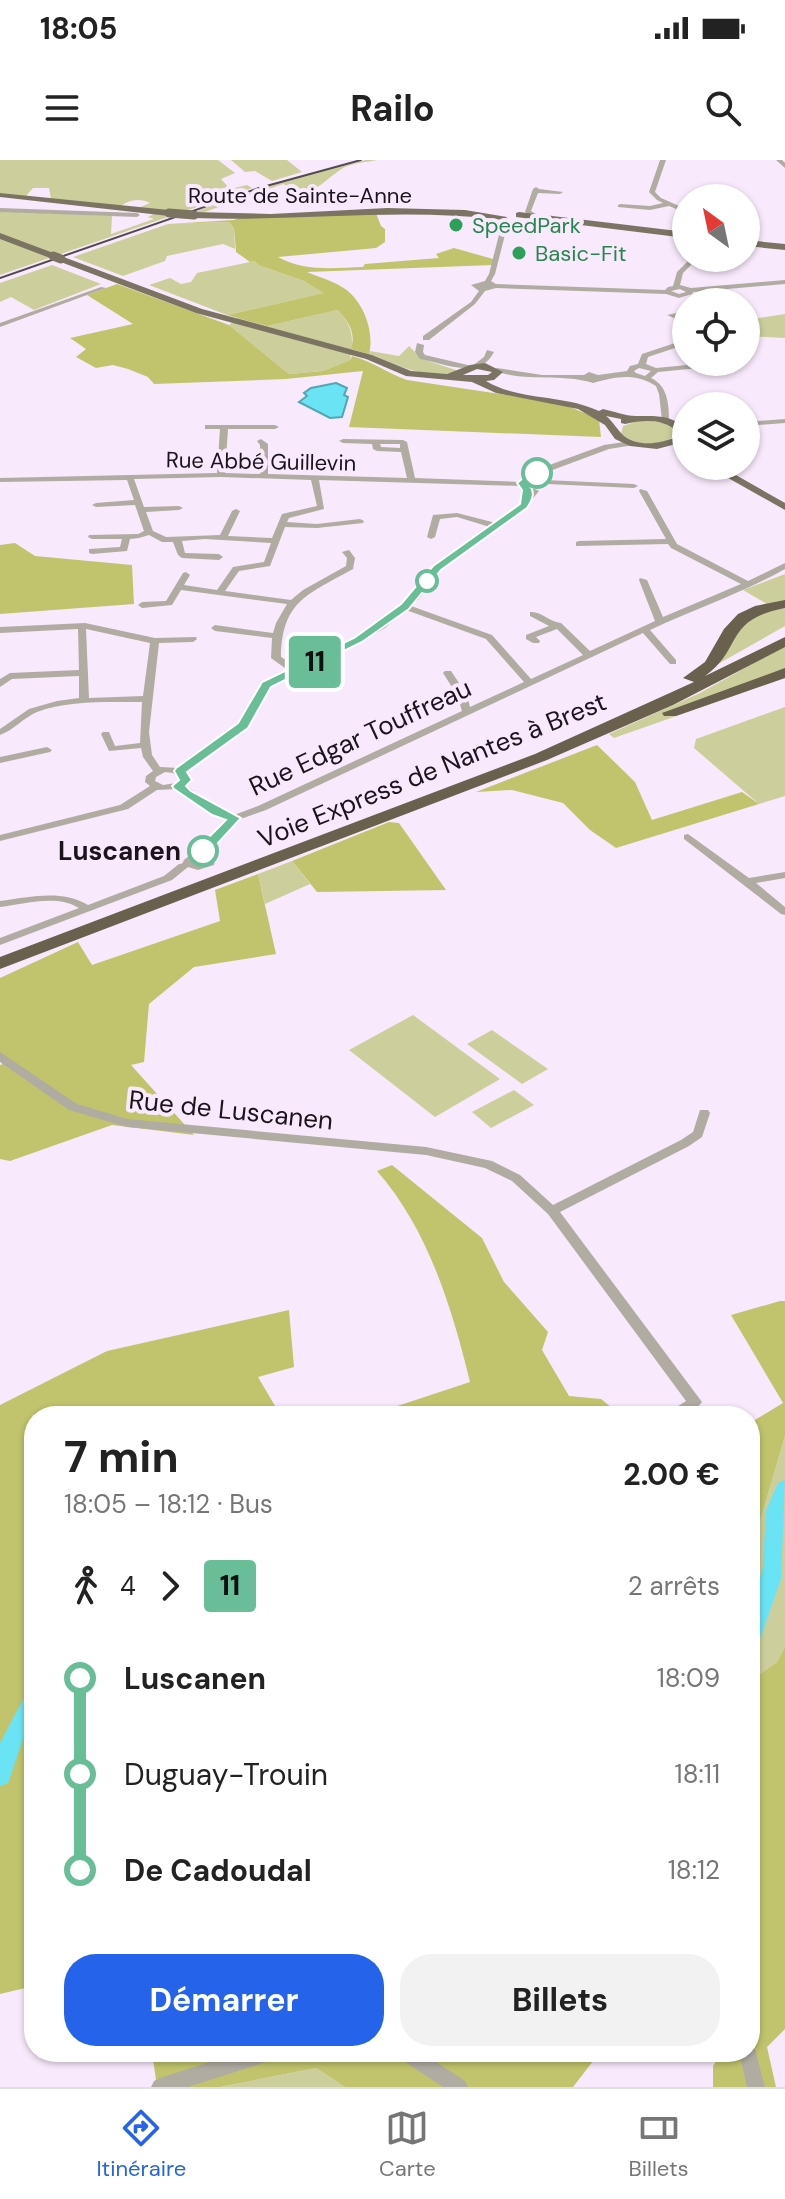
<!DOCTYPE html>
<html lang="fr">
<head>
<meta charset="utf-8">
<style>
	:root { --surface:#fff; --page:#f2f2f2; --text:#222; --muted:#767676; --line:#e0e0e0; --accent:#2563eb }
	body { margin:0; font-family:"DM Sans",sans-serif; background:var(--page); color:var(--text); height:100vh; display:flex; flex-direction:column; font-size:30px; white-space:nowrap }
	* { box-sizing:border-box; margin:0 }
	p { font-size:26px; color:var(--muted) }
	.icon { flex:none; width:44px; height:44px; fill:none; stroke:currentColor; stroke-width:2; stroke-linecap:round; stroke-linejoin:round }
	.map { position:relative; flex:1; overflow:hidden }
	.details { position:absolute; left:24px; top:1246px; width:736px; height:656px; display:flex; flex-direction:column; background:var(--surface); border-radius:32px; box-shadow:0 2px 6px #0004 }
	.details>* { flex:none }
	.badge { padding:0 16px; border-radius:6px; font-size:28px; line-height:52px }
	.needle { width:52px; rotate:327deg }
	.tools { position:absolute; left:672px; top:24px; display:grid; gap:16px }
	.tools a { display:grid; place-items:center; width:88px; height:88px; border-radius:50%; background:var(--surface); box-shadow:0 2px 6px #0004; font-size:40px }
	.map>.badge { position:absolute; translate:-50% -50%; box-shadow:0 0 0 4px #fff }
	.legs { display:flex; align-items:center; gap:12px; height:88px; padding:0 40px; font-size:26px }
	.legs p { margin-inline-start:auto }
	.head { display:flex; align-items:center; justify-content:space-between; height:136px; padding:0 40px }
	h1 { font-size:44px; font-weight:700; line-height:60px }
	.action { display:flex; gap:16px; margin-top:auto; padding:16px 40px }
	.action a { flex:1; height:92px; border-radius:32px; background:var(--accent); color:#fff; font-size:32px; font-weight:700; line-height:92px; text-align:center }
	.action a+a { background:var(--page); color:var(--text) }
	ul { padding:0 40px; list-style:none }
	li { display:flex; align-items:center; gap:28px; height:96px; font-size:30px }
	li i { display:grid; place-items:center; width:12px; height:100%; margin:0 10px; background:currentColor }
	li i::after { content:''; width:20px; height:20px; margin:-10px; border:6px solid; border-radius:50%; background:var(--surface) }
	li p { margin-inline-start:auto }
	li:first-child i { background:linear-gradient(#0000 50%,currentColor 0) }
	li:last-child i { background:linear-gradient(currentColor 50%,#0000 0) }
	.status { display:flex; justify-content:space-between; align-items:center; height:56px; padding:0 40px; background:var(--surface); direction:ltr }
	.status svg { height:22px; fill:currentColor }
	header { display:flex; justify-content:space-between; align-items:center; height:104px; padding:0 40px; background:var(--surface); font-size:36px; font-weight:700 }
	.tab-bar { display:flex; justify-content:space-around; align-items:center; height:112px; border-top:2px solid var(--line); background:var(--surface); font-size:22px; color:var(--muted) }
	.tab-bar a { display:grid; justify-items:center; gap:4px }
	.tab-bar .active { color:var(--accent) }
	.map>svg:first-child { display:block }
	.green { fill:#cccf9b }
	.forest { fill:#c1c46c }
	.water { fill:#6ae4f5; stroke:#52a6b4; stroke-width:2 }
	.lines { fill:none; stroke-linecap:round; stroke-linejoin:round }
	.river { fill:#6ae4f5; fill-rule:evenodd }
	.minor { fill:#b0aca2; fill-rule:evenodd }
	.major { fill:#7b7463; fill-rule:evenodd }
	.highway { fill:#69604d; fill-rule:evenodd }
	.rail { stroke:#524a53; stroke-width:2 }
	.major-bridge { stroke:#7b7463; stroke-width:9 }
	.line-1 { fill:#69bd97; stroke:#fff; stroke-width:2 }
	.leisure-dot { fill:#2e9e5b; stroke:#f9e9fc; stroke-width:3 }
	.stop-1-dot { fill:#fff; stroke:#69bd97; stroke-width:4 }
	.labels { text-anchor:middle; stroke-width:8; stroke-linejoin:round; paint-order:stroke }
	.far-street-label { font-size:22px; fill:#1a151b; stroke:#f9e9fc }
	.far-leisure-label { font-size:22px; fill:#27864d; stroke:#f9e9fc; text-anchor:start }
	.street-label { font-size:26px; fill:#1a151b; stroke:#f9e9fc }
	.stop-label { font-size:26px; font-weight:bold; fill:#1a151b; stroke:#f9e9fc; text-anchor:end }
</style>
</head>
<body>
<div class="status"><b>18:05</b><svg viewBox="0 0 49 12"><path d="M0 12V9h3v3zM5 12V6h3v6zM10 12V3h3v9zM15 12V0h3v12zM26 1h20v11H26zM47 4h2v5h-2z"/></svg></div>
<header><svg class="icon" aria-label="menu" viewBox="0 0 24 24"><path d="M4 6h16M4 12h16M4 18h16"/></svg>Railo<svg class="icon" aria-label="search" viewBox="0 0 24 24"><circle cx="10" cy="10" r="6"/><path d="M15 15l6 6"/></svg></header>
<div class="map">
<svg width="785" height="1927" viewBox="0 0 785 1927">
	<rect width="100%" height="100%" fill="#f9e9fc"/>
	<path class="green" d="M0,0H218L235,13L221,19L230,29L247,25L252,28L0,115V51L112,56L111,74L154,59L148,57L159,51L138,48L150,43C141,38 129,39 121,46L51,39L49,28H33L26,36L0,33Z
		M231,0H287L302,12L272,21L255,11L245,12Z
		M366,0H377C367,2 354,3 345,7C319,22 319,39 283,24L199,54L191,53L291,19Z
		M229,62L234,68L235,89L223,84L167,96L165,101L123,116L73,97L168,64Z
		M255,101L258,105L304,121L325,133L227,155L149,125L170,118L181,124L191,122L197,113Z
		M52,105L101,124L34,150L11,137L0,142V123Z
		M338,150C353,167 354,178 350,200L323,211L289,214L229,165L238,158L267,166Z
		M785,154V178L746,176V160Z
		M409,186L422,199L459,211C426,222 400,205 369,194L370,191L399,196Z
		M641,260L665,263L676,270V274C663,288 636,286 621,274L623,266Z
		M785,414V442L767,444L743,430Z
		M785,448V466L718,504C737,468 742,455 785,448Z
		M785,486V518L614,578L609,574L700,533Z
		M785,547V636L759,644L694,588L696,579Z
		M292,701L310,724L265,744L258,714Z
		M413,855L500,919L435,957L349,890Z
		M492,870L548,909L522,924L467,884Z
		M514,930L534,945L491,968L472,952Z
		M785,1276V1487L777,1502L750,1521V1447L759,1410L756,1375Z
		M316,1908L345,1927H220Z"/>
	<path class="forest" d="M376,53L381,66L385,69V82L376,88L278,97C304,112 334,108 363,107L365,104L439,98L436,94L454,88L493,99V105L307,112C318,117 331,120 342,127C363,139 375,172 369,194L351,189C356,172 349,163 338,150L267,166L227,155L324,133L304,121L258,105L255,101L250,102L236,92L234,68L229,62L168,64L234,60L245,55Z
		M117,124L229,165L289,214L323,211L350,200L352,196C372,201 387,213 407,220L560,243L599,259L601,277L349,267L363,211L286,219L154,224L148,217L128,209L113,205L96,208L76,197L86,189L70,178L133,164L87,135Z
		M15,383L35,396L132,405L134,444L0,454V385Z
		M597,585L635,622L652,660L742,632L759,644L616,688L590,670L563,643L512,630L476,632Z
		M389,662L399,663L446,730L317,732L292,701Z
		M258,714L276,794L194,807L149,844L144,902L131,905L194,975L112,965L10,1001L0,999V905L3,904L0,901V818L78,782L92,805L220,761L215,730Z
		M392,1005L482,1078L504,1122L548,1172L542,1190L569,1236L601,1239L622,1256H367L470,1222C452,1148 428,1069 377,1011Z
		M780,1141H785V1276L756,1375L759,1410L750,1447V1263L783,1243L731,1155Z
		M289,1150L294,1207L258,1217L281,1256H34V1826L0,1834V1245L107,1191Z
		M785,1487V1869L767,1887L776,1927H713V1906L722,1892H750V1521L777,1502Z
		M152,1892H600L573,1927H345L316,1908L220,1927H157Z"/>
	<path class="water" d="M336,223L347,228L344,235L348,237L342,257L330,258L299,242L307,236L304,233L311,228Z"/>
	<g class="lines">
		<path class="river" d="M785,1320L781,1419L760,1479L757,1485L750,1488V1455L763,1407L766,1350L778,1323Z
			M34,1529V1557L24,1576L8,1623L0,1626V1583L27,1532Z"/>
		<path class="minor" d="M660,0H666L655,32L661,38L686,49V53L669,46L650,50L618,47V45L620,44L650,46L663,43L657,40L649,32Z
			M776,0H782L785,3V8Z
			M536,27L539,29L563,32L560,34L538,33L531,51L539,56L536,58L525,52L533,29Z
			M0,48L137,53L140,55L137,57L0,52Z
			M506,57L509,59L495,114L491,121L496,124L665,130L668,127L673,126L677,112L691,98H698L683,113L680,125L691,128L785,120V124L693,132L692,134L679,138L666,134L496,128L485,131L475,144L429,180H423V176L471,142L479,131L471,125L485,121L489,114L503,59ZM680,129L686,132L679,134L671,131Z
			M101,127L106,128L0,167V163Z
			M686,151V155L680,156L686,157V161H683L686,172L681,186L648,197L646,204L656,208L718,202L724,204L720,206L658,212L651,218C668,226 669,244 669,262L662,260L659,234L656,226C634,212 615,217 593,223C562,213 524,223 493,210L497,208L542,215H584L589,212L598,215L627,211L630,206L638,204L642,194L675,183L678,172L676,159L667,155ZM639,208L651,211L645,216L636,213L634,211Z
			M417,183L424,185L423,192L425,195L472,206L484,197L487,190L494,192C480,220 445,204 420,199L415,192Z
			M785,259V263L746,266V262Z
			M205,265H275L279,267L275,269H228L225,313L260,314V285L257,281L261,279L268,284V314L407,318L401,292L377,291L373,289L372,284L343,283L339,281L343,279L403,280L407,282L415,318L521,322L525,324L521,326L319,320L324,349L289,358L287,362L317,364L360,359L364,361L363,363L317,368L285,367L270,406L239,411L225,431L291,440L303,430L346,406L347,398L342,392L349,390L355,398L353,409C309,434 282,440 281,497L297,507L326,494L379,464L413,435L434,406L490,367L457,357L440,359L435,377L431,379L427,377L433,355L457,353L496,363L514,350L532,329H535L539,331L520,354L440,410L419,439L411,446L492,475L531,519L583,495L557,469L536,477L540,481L539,483H533L526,479V475L549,466L530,456V452C541,451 550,462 561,463L590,491L655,461L639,420L640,418L647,420L663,457L741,424L671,388L668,384L576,386V382L579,381L666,379L639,331L640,329L647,331L677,384L748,421L785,403V409C742,433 695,449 650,470L676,500V504H670L643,473L266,650L238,660L223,679L209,690L215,696L214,705L198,710L188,707L172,720L0,785V778L79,748C56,734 25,744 0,747V741C30,737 61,729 88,745L164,716L215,675L228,659L212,654L177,629L157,630L128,649L0,681V675L120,645L150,626L145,622L146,616L153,611L143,597L141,588L109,591L101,574L103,572H109L115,586L140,583L142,542C110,542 67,540 37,552C23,558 14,570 0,575V569L29,549L57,541L79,538V516L12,519L0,527V519L10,513L79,510L78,469L0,473V467L85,463L155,478L196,477L197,479L193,482L159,483L149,572L152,595L160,607L179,608L239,563L263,523L289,511L271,498L272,478L215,471L211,468L215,465L273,473L276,463L287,444L181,430L172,445L142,448L138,445L142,442L166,441L183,413L186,412L190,415L184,425L217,430L233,407L264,402L271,383L205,379L182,381L185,393L219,394L223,397L219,400L182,398L178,395L173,382H162L149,375L139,378L130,379L127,391L92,394L89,393V389L120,387L122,379H92L88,377L89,375L138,374L144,371L135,345L96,347L92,345L96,343L134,340L127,320L0,322V318L217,313L220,269H205ZM380,284H400V288L381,287ZM221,317L311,320L317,346L282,354L272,378L228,376L240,351L236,349L232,351L220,375L166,377L153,371L146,352L179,350L183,348L179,346L144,347L134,319ZM406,450L486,479L524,522L470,547L467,535L451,511H445L443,513L457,535L462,551L258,646L234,655L220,650L185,625L191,617L186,612L246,567L270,527L332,498L385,468ZM86,469L150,483L143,536L89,538ZM165,612L173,613L180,618L176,623L163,625L155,621L156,617ZM202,695L205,697V701L198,704L194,702Z
			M631,281H634V285L609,289L539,315L532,321L525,319L533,311L604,285Z
			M544,320L634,324L638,326L634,328L547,324L543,322Z
			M47,587L52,590L50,592L0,603V597Z
			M688,674L749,718L785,712V718L756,723L785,747V755L781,754L684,679V675Z
			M0,892L77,944L127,959L426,987L492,1001L520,1015L553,1045L681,980L693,972L700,950H708L710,953L702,977L689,986L560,1052L702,1242C692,1255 682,1256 667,1256L669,1252L686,1241L548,1054L512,1021L485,1008L426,995L127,967L69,950L0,902Z
			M750,1884L754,1886L765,1927H747L739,1892H750Z
			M241,1892H278L275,1898L269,1901L188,1927H151L154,1921L160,1918Z
			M396,1892H421L465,1921L468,1927H443L399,1898Z"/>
		<path class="major" d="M0,33L169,50L173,53L169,56L0,37Z
			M387,48L465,50L507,57L503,60C400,47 297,62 194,58L190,55L194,52L271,54Z
			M519,52L686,72V78L516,57V53Z
			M0,73L56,94L57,96L50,98L0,79Z
			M746,80L785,84V90L746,86Z
			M61,96L202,149L372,195L411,211L447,214L470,205L485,203L503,212L494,220L486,221C519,241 563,234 599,251L603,249C613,251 625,256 636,256C655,256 671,254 686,269V277L676,284L657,289L630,286L615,279L605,265L578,249L496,233L472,222L406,216L366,199L196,153L58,101V97ZM477,209L492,212L488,215H463ZM606,256L621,259V263L625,264C644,260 662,258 678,272L676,277C660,284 638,287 624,276C617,270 613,261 606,256Z
			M707,306H720L785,343V350Z"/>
		<path class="highway" d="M785,440V448C723,460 744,488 705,516L785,477V487L673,545L547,600L0,809V797L535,594L694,522L683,518L705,502L724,469L738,454L755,446Z
			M785,508V518L676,556H664L662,553Z"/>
		<path class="rail" d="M0,118L259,28L361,0"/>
		<path class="major-bridge" d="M169,53L194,55
			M53,96L61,99"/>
	</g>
	<path class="line-1" d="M533,310L542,313L528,323C536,332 533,339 527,348L441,410L409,449L362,482L271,527L248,568L187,612L192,620L186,626L191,631L241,658L208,694H198V688L226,660L212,655L174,629L172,626L179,620L174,611L176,608L238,563L262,522L354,478L401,444L433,406L520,344L522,330L517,323Z"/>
	<g class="leisure-dot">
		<circle cx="456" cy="65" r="8"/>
		<circle cx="519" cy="93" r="8"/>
	</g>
	<g class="stop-1-dot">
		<circle cx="537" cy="313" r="14"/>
		<circle cx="427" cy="421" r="10"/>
		<circle cx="203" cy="691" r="14"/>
	</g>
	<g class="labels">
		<g class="far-street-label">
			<text x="300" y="43">Route de Sainte-Anne</text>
			<text transform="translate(261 301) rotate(1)" y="8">Rue Abbé Guillevin</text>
		</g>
		<g class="far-leisure-label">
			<text x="472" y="73">SpeedPark</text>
			<text x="535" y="101">Basic-Fit</text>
		</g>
		<g class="street-label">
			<text transform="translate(360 577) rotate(-25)" y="9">Rue Edgar Touffreau</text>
			<text transform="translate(432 610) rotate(-22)" y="9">Voie Express de Nantes à Brest</text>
			<text transform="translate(231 950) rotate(6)" y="9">Rue de Luscanen</text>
		</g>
		<g class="stop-label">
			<text x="181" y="700">Luscanen</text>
		</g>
	</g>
</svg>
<div class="tools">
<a><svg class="needle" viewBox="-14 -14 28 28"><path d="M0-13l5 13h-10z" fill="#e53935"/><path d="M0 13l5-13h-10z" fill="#767676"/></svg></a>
<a><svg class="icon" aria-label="locate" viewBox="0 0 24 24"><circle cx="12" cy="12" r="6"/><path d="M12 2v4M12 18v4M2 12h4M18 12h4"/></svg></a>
<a><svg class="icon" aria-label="layers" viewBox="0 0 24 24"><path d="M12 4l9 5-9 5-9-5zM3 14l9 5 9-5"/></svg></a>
</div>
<b class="badge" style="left:315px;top:502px;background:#69bd97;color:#111">11</b>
<section class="details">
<div class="head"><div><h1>7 min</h1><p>18:05 – 18:12 · Bus</p></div><b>2.00 €</b></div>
<div class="legs"><svg class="icon" aria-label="walk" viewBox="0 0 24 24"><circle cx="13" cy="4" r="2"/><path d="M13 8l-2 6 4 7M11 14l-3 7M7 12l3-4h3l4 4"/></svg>4<svg class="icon" aria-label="forward" viewBox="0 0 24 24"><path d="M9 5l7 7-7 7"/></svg><b class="badge" style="background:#69bd97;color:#111">11</b><p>2 arrêts</p></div>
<ul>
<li><i style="color:#69bd97"></i><b>Luscanen</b><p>18:09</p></li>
<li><i style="color:#69bd97"></i><span>Duguay-Trouin</span><p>18:11</p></li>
<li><i style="color:#69bd97"></i><b>De Cadoudal</b><p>18:12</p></li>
</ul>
<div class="action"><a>Démarrer</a><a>Billets</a></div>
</section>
</div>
<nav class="tab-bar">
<a class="active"><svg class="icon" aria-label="directions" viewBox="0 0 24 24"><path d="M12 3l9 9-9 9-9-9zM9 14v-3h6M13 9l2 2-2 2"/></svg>Itinéraire</a>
<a><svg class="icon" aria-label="map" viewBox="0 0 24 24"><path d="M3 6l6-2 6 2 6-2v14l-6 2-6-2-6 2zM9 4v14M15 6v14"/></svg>Carte</a>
<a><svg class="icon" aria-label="tickets" viewBox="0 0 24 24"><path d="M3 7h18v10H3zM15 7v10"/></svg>Billets</a>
</nav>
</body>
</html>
